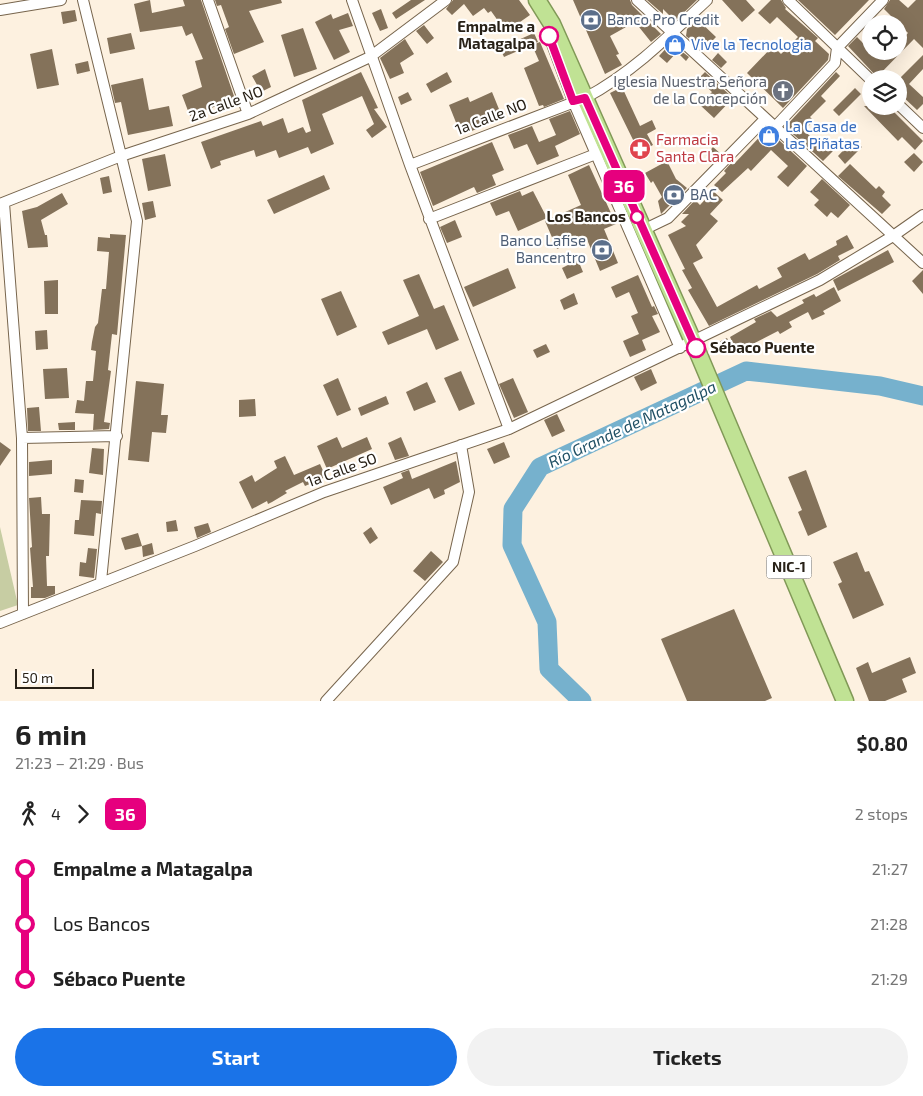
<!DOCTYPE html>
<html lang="en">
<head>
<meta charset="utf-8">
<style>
	:root { --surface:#fff; --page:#f2f2f2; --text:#222; --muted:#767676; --accent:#1a73e8 }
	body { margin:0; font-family:"Exo 2",sans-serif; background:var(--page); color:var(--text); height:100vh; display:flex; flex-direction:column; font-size:19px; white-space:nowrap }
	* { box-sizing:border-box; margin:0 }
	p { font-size:16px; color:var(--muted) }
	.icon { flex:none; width:28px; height:28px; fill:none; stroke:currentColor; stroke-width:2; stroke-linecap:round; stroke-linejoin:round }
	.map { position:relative; height:701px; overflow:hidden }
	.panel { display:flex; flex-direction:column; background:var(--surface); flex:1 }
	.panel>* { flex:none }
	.badge { padding:0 10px; border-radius:8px; font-size:18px; line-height:32px }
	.controls { position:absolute; left:862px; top:15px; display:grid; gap:10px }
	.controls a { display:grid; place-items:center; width:45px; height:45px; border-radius:50%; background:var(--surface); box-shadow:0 5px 20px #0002; font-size:25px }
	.scale { position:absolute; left:15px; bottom:12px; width:79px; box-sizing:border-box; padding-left:5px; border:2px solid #282117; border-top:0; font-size:14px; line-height:18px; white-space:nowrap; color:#282117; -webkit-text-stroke:4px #fff; paint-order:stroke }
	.map>.badge { position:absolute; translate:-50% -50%; box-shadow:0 0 0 2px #fff }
	.legs { display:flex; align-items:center; gap:8px; height:55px; padding:0 15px; font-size:16px }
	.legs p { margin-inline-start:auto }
	.summary { display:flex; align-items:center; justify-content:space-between; height:85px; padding:0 15px }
	h1 { font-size:28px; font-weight:700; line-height:38px }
	.cta { display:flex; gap:10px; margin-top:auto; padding:10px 15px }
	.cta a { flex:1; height:58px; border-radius:30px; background:var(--accent); color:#fff; font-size:20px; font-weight:700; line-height:58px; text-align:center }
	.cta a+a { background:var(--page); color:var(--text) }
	ul { padding:0 15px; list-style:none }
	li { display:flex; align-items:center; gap:18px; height:55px; font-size:19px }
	li i { display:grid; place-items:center; width:8px; height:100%; margin:0 6px; background:currentColor }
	li i::after { content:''; width:12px; height:12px; margin:-6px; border:4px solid; border-radius:50%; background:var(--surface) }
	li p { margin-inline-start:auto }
	li:first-child i { background:linear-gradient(#0000 50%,currentColor 0) }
	li:last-child i { background:linear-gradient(currentColor 50%,#0000 0) }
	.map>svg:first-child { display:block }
	.green { fill:#c7cda3 }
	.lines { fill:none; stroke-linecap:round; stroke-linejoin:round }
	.river { stroke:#76b1cd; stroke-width:19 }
	.building { fill:#84725a }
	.minor-casing { stroke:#77654d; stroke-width:12 }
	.trunk-casing { stroke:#819957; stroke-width:19 }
	.minor { stroke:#fff; stroke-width:10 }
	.trunk { stroke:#c0e294; stroke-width:16 }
	.line-1-casing { stroke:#fff; stroke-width:11 }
	.line-1 { stroke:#e6007e; stroke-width:8 }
	.stop-1-dot { fill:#fff; stroke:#e6007e; stroke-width:2.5 }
	.labels { text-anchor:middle; stroke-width:4.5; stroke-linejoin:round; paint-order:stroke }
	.shield { fill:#fff; stroke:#68645d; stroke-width:1 }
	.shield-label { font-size:14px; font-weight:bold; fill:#282117 }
	.service-label { font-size:15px; fill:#4e5e75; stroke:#fff; text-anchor:start }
	.stop-label { font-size:15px; font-weight:bold; fill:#282117; stroke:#fff; text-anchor:end }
	.shop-label { font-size:15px; fill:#366cbe; stroke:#fff; text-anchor:start }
	.worship-label { font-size:15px; fill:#5b616d; stroke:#fff; text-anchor:end }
	.street-label { font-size:15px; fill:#282117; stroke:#fff }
	.health-label { font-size:15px; fill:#be3a42; stroke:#fff; text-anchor:start }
	.water-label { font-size:16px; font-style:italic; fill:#1f4f64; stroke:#fff }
</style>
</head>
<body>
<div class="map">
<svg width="923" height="701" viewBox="0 0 923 701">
	<rect width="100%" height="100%" fill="#fdf1e0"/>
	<path class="green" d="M0,527L18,605L0,611Z"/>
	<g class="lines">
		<path class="river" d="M582,701L549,669L547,622L512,545L513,509L540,467L746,371L880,386L923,396"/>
	</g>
	<path class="building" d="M150,0L152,13L185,6L183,0H201L235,99L190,116L182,95L202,87L195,61L203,59L192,33L186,36L182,26L140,32L134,4Z
		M215,0H281L282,3L249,11L264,42L234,54L225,29L229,27L221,5L217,6Z
		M411,0H425L396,19L392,13Z
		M453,0H519L530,15L506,32L491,11L488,13L484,8L473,16L464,4L452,15L446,9Z
		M573,0H630L632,5L661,34L651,42L635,22L610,36L619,54L616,55L622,65L605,74Z
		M647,0H697L675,21L663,9V14Z
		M722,0H746L755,10L742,22Z
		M771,0H781L786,8L785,9L818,38L815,41L829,54L828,60L783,108L747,73L773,46L781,54L798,37L777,17L770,24L758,13Z
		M798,0H869L835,35Z
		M890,0H899L908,8L916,0H923V48L914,39L877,77L848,46L857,37L871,51H899V42L908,33L884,9Z
		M381,9L388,28L380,31L372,13Z
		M75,10L77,21L63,24L61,12Z
		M348,13L353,26L339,30L350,52L334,60L315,22L331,14L333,19Z
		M697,19L716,37L704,49L700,46L699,47L686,36L687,29Z
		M424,25L434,38L427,44L416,31Z
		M303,28L317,69L294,77L281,35Z
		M131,33L135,49L110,54L107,38Z
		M534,33L538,42L504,57L500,48Z
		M405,39L414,54L400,63L404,73L390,79L380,58Z
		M540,42L564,99L544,107L543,105L539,106L524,68L539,61L532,45Z
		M671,43L689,57L686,61L677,52L667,63L659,56Z
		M52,49L59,85L37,89L30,54Z
		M718,53L727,62L721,68L712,60Z
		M923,55V69L909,84L923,97V104L917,110L899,93V79Z
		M88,61L90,71L77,74L75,64Z
		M265,69L271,87L261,92L252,76Z
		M361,72L378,108L374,109L387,127L372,138L366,130L374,124L362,96L322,114L334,144L311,154L308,147L279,158L276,150L256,157L254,150L220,161L221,165L211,169L201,142L261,121L263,126L283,118L288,133L303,127L306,133L311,131L302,100Z
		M447,72L452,82L431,93L426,84Z
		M705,72L733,98L714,118L700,105L712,92L698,79Z
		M836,72L840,76L821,96L826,101L810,117L814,121L804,130L819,145L825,139L835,149L823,161L785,127Z
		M143,78L149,110L169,106L173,126L128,135L121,102L115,103L111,85Z
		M622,87L640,126L652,120L656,129L647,134L653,145L639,152L610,93Z
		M855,88L861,94L839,116L833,110Z
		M408,92L412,100L401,105L398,97Z
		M492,92L503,119L461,135L449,105L468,97L470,102Z
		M864,106H888L923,141L915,150L902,137L898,141Z
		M570,111L580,134L555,146L559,156L537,165L527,144L514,149L508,135L532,126L539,142L556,135L549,119Z
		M767,129L807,166L788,187L777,177L788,166L771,150L751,171L748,168L722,192L714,185L726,173L724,171L731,163H735Z
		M854,139L862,147L845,164L838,156Z
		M492,142L504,170L492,175L496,185L477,193L474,187L433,206L420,172Z
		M713,147L721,154L713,162L706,155Z
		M914,153L923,162L914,172L904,162Z
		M165,154L171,186L148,191L142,159Z
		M667,161L676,179L687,188L661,214L658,201L662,197L653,181L651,183L645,173Z
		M850,164L876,189L879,186L885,192L882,196L891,205L882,214L838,176Z
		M589,165L616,224L604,229L618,263L600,271L586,237L557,249L545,221L581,205L568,175Z
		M324,175L330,189L274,214L267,200Z
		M109,176L112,192L103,194L100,178Z
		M822,179L850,205L838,218L831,212L827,217L814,205L819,200L810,192Z
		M520,191L522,196L533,191L547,218L518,231L509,211L496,216L490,203Z
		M713,191L723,200L710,214L718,221L696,245L703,258L693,263L717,307L757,285L759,289L782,277L777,268L805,253L809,260L837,245L836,241L847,235L854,248L838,256L840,260L817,274L709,326L688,290L692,288L682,270L685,269L668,235L686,226L681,222L689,214H682L695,200L700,205Z
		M62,193L68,204L41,220L45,235H47L48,247L28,248L22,211L37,207Z
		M153,201L156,217L145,220L142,203Z
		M455,220L462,237L447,243L440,227Z
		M110,234L126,235L117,335L112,334L108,370L111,371L104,422L110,423L109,429L93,430L94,414L75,413L77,400L84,401L86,381H93L96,351L91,350L92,342L95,327L98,323L102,289H106L109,252L97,251L98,237L110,238Z
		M888,250L894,262L838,291L833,280Z
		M578,260L583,272L567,279L562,268Z
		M508,268L516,288L473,307L464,287Z
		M923,270V294L912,281Z
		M419,274L434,309L444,305L459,340L436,350L427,329L388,345L382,332L419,316L403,280Z
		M638,275L652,307L654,306L658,314L652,316L660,332L642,340L646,350L630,357L623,341L639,334L631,316L638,313L629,292L616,298L611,287Z
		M58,280V314H45L44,281Z
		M834,287L841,301L823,311L825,314L812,320L808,312L789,322L792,327L780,334L778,331L737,352L730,337L756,322L754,319L771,311L777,317L804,303L802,300L814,294L816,297Z
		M341,291L357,327L337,336L321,299Z
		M574,293L578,304L564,310L560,300Z
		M47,330L48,349L36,350L35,331Z
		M727,338L730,345L723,349L719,342Z
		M546,344L550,352L537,358L533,350Z
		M67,368L69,398L45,399L43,369Z
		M651,369L657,383L641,391L634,377Z
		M461,371L475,404L459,411L444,378Z
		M338,378L351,410L337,416L323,385Z
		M513,378L528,412L514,418L499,384Z
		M136,381L164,384L161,415H168L166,433L152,432L149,462L128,460Z
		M427,382L436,402L414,411L406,392Z
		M386,396L389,404L361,416L358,408Z
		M255,399L256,416L239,417V400Z
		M39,407L41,431H28L27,408Z
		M557,414L565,431L552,437L544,420Z
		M75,422V430H59L58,423Z
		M337,437L342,448L367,437L372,449L327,469L317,446Z
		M401,437L409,456L395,460L388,443Z
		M0,442L11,450L0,466Z
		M504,442L510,457L494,464L487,449Z
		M92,448L104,449L103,475L89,473Z
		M285,456L294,475L320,464L326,477L305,486L303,482L285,491L287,493L272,502L268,504L267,501L252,509L239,482L252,475L255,482L277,468L274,461Z
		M52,460V474L29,476V462Z
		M456,461L460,482L444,490L445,494L434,499L429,488L391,505L383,487L403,478L401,473L409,470L412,479Z
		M806,470L827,527L808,536L798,512L802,510L788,477Z
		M75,479L84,480L83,493L74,492Z
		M41,497L42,514H50L49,556H46L47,586H55V594L45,598H31V587H33L30,548L32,547L29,498Z
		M81,500L102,501L101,514L96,513L94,536L74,534L75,520H79Z
		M176,520L178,531L167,532L166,522Z
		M208,523L211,532L197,538L194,527Z
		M371,527L378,538L370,544L363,533Z
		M138,533L142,546L125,550L121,538Z
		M152,543L154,554L143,557L142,546Z
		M88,548L97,549L94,578L79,576L80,562L86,563Z
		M431,551L443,562L425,581L413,571Z
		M857,552L865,572L869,571L884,605L853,619L838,584L842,582L833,562Z
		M734,609L772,698L765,701H687L661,639Z
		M910,657L916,673L902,679L907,692L885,701H869L856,668L868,662L872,673Z"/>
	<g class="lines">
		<g class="minor-casing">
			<path id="minor" d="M83,0L137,221L101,581
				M208,0L248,114
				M352,0L410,165L509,429
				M637,0L923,263
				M788,0L871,80
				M0,10L61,0
				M550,31L549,36L573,101L680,348
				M899,105L923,128
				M774,128L835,63L837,48L883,0
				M410,165L585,98C632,73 669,36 707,0
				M4,203L22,438L23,614
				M0,204L121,156L248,114L370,57L446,0
				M429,219L601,152
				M643,230L668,218L765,119
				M22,438L117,436
				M0,623L195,546L324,492L509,429L820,280L893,236L923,215
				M326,701L453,562L469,492L461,445"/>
		</g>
		<g class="trunk-casing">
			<path id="trunk" d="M537,0L552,24L696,348L845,701"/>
		</g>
		<use href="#minor" class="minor"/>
		<use href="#trunk" class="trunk"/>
	</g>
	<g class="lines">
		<g class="line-1-casing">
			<path id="line-1" d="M549,36L573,101L585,98L696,348"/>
		</g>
		<use href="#line-1" class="line-1"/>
	</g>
	<defs>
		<g id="bank-disc" transform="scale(1.125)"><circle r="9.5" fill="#5c6f8a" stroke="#fff"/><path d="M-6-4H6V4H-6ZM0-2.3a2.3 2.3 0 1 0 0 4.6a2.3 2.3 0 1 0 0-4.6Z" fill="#fff"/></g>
		<g id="shop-disc" transform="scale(1.125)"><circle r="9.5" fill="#3f7fe0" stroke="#fff"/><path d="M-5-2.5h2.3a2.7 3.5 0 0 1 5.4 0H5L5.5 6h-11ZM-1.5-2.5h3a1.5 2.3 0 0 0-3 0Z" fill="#fff"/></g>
		<g id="church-disc" transform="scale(1.125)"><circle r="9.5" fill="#6b7280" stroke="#fff"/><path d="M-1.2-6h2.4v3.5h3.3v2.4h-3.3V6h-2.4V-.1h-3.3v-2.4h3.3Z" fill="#fff"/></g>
		<g id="pharmacy-disc" transform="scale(1.125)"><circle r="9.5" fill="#e0444e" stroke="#fff"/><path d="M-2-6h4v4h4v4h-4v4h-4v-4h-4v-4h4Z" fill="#fff"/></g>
	</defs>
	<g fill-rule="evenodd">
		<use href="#bank-disc" x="591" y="20"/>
		<use href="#shop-disc" x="675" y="45"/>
		<use href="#church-disc" x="783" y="91"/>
		<use href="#shop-disc" x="769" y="136"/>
		<use href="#pharmacy-disc" x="640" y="149"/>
		<use href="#bank-disc" x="674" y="195"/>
		<use href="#bank-disc" x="602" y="250"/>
	</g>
	<g class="stop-1-dot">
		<circle cx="549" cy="36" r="9"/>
		<circle cx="637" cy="217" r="6"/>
		<circle cx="696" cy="348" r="9"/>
	</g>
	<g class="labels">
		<rect class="shield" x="766.5" y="555.5" width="45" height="23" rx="4"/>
		<g class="shield-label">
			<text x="789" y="572">NIC-1</text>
		</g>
		<g class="service-label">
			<text x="607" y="25">Banco Pro Credit</text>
			<text x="690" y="200">BAC</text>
			<text x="586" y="246" text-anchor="end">Banco Lafise<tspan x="586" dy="17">Bancentro</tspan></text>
		</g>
		<g class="stop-label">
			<text x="535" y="32">Empalme a<tspan x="535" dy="17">Matagalpa</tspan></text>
			<text x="626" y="222">Los Bancos</text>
			<text x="710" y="353" text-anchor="start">Sébaco Puente</text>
		</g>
		<g class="shop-label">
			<text x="691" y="50">Vive la Tecnologia</text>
			<text x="785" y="132">La Casa de<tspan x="785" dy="17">las Piñatas</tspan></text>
		</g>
		<g class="worship-label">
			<text x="767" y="87">Iglesia Nuestra Señora<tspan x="767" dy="17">de la Concepción</tspan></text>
		</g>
		<g class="street-label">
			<text transform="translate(226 104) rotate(-20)" y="5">2a Calle NO</text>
			<text transform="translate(491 117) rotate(-21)" y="5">1a Calle NO</text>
			<text transform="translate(342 470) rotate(-20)" y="5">1a Calle SO</text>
		</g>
		<g class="health-label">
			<text x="656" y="145">Farmacia<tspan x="656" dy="17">Santa Clara</tspan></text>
		</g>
		<g class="water-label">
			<text transform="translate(632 424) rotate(-25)" y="6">Río Grande de Matagalpa</text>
		</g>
	</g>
</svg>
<div class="controls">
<a><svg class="icon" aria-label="locate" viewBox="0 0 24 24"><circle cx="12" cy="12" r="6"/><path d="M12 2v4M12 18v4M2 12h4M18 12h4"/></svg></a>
<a><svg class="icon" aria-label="layers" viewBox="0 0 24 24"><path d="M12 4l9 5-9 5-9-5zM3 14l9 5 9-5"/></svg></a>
</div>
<div class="scale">50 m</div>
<b class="badge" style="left:624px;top:186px;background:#e6007e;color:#fff">36</b>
</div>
<section class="panel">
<div class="summary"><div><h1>6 min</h1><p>21:23 – 21:29 · Bus</p></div><b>$0.80</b></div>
<div class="legs"><svg class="icon" aria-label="walk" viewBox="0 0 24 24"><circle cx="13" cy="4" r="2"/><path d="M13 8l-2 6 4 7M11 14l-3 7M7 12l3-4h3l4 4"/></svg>4<svg class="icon" aria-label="forward" viewBox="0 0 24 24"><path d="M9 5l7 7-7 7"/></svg><b class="badge" style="background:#e6007e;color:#fff">36</b><p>2 stops</p></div>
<ul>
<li><i style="color:#e6007e"></i><b>Empalme a Matagalpa</b><p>21:27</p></li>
<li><i style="color:#e6007e"></i><span>Los Bancos</span><p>21:28</p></li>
<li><i style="color:#e6007e"></i><b>Sébaco Puente</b><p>21:29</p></li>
</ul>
<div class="cta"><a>Start</a><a>Tickets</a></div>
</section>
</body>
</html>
